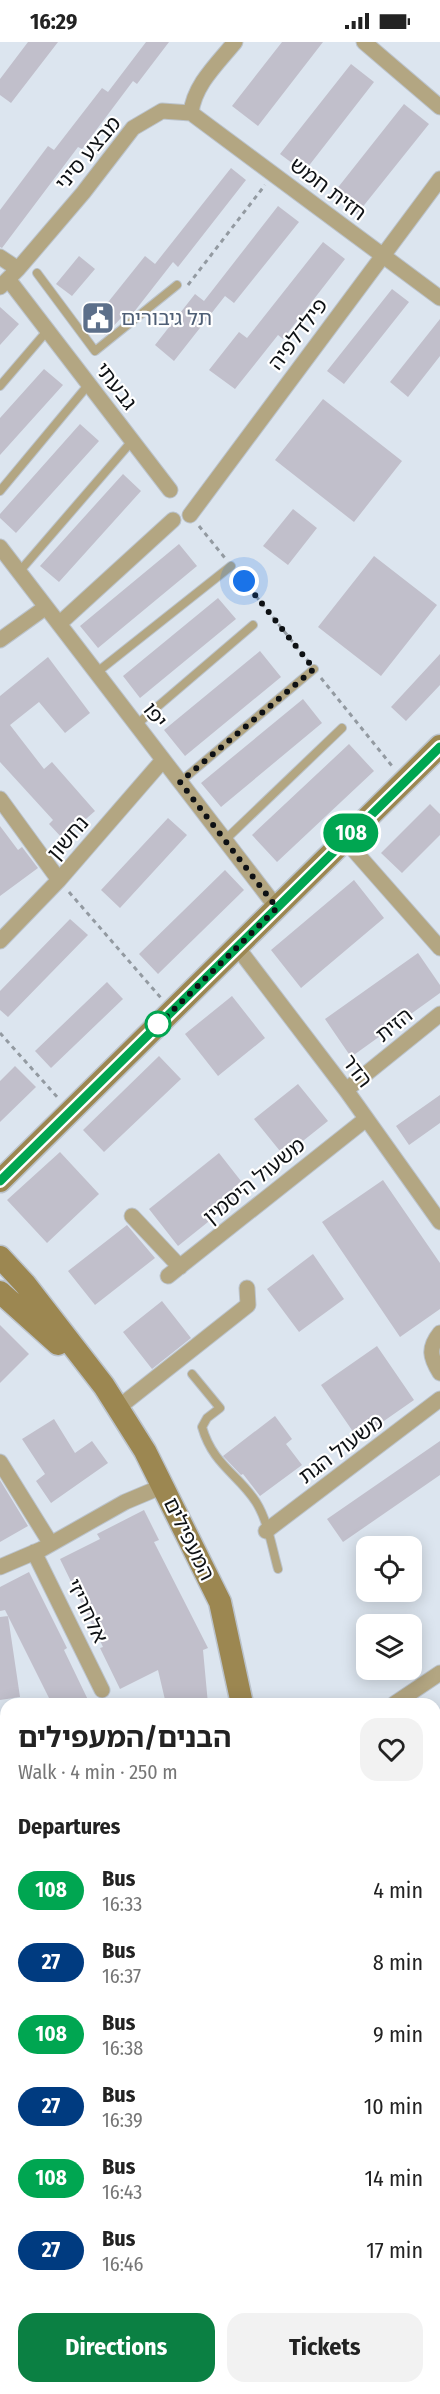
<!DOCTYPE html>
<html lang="en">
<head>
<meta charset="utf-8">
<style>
	:root { --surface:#fff; --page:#f2f2f2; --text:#222; --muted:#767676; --accent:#0b8043 }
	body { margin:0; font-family:"Fira Sans Condensed","Noto Sans Hebrew",sans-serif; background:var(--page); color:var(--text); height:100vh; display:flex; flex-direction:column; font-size:22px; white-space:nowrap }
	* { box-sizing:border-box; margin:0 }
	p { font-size:20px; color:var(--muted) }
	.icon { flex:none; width:33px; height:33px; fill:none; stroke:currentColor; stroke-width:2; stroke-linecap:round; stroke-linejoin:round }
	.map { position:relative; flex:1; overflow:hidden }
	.panel { position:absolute; left:0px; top:1656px; width:441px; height:696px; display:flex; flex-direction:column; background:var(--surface); border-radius:18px 18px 0 0; box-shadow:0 3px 15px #0003 }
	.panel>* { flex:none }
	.badge { padding:0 12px; border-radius:20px; font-size:21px; line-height:39px }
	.fabs { position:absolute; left:356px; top:1494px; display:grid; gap:12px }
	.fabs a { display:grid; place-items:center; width:66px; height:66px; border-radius:12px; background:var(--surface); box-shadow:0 3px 15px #0003; font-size:30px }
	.you { position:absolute; width:30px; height:30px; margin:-15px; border:4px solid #fff; border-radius:50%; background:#1a73e8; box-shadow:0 0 0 9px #1a73e833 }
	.map>.badge { position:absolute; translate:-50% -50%; box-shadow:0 0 0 3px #fff }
	h2 { padding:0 18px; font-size:22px; line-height:54px }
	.round { display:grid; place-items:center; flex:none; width:63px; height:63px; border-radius:18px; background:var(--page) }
	.headline { display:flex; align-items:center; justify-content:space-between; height:102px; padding:0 18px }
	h1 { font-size:28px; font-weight:700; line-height:45px }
	.action { display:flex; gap:12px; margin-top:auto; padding:12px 18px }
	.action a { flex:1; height:69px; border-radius:18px; background:var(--accent); color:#fff; font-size:24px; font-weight:700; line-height:69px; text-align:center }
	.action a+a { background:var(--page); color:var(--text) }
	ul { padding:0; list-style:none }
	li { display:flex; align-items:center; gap:18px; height:72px; padding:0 18px }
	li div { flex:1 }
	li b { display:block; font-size:22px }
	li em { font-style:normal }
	li .badge { min-width:66px; font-weight:700; text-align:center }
	.status { display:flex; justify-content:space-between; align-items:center; height:42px; padding:0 30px; background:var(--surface); direction:ltr }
	.status svg { height:16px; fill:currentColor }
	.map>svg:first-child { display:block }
	.park { fill:#b2cae8 }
	.building { fill:#c1bfcb }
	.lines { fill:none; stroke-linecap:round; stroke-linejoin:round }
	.lane-casing { stroke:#bbc3cc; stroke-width:10 }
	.street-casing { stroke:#bbc3cc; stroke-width:17 }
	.secondary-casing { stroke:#bbc3cc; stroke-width:25 }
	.path { stroke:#939aa1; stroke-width:3; stroke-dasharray:4.5 4.5; stroke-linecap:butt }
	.lane { stroke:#b3a682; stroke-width:8 }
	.street { stroke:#b3a682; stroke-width:15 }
	.secondary { stroke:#9c8751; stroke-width:22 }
	.line-casing { stroke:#fff; stroke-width:14 }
	.line { stroke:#00a651; stroke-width:9 }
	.walk { stroke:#0e1114; stroke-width:6; stroke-dasharray:0 10.8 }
	.stop-dot { fill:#fff; stroke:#00a651; stroke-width:3 }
	.labels { text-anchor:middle; stroke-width:4.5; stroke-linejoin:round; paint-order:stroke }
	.street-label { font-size:21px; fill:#0e1114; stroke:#fff }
	.service-label { font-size:21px; fill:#4e5e75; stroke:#fff; text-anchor:start }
</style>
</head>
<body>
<div class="status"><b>16:29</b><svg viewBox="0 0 49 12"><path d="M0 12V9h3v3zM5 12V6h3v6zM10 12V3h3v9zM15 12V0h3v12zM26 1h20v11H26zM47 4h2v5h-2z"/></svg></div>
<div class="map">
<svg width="440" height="2352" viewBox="0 0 440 2352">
	<rect width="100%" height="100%" fill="#dce5ef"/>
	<path class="park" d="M435,2047L440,2048V2352H371L364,2346H435Z
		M0,2234L6,2236V2316L0,2314Z"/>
	<path class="building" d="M28,0H58L11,61L0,53V37Z
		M146,0H169L137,42L133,39L82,107L78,105L2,206L0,205V168L48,104L54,108L102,46L108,50Z
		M282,0H323L258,84L232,64Z
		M351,22L374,40L304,130L280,112Z
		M404,62L429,82L357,172L332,153Z
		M231,126L246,138L178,225L173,220L134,270L125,277L122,275L105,293L86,278L96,265L101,269L145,214L155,222Z
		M278,164L299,180L234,261L225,254L174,319L155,303L195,252L204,259Z
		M323,200L345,217L283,297L278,293L235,347L209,328L239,290L247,296Z
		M79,214L95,227L72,254L56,242Z
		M392,247L409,260L344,342L327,329Z
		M0,265L19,282L0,303Z
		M440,277V314L408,355L390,340Z
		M44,327L63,343L0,413V376Z
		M323,357L402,419L354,480L275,418Z
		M80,382L99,399L16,491L0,476V472Z
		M123,432L141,449L59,540L40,524Z
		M293,467L317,486L288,523L263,504Z
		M179,502L197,524L98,606L80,584Z
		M374,514L437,563L381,634L318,585Z
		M218,556L236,577L140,656L123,634Z
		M260,609L281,635L185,714L164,688Z
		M440,612V643L406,679L391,665Z
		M48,615L90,671L65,691L39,660L10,683L44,727L52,720L95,769L63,797L49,782L53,778L0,720V654Z
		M303,657L322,681L221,765L201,741Z
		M349,702L374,729L277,820L252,793Z
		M430,762L440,772V793L402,831L381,811Z
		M168,776L187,793L120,866L101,848Z
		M0,784L18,808L22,805L38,826L0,854Z
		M225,828L244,848L158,932L139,912Z
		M354,838L384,876L301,946L271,908Z
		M70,877L88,893L8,975L0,968V949Z
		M418,911L440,943V951L351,1015L325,977Z
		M107,940L123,957L51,1026L35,1009Z
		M232,954L265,996L218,1034L185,992Z
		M159,1014L181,1037L104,1110L83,1088Z
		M15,1024L36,1045L0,1080V1039Z
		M298,1042L328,1079L284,1114L254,1077Z
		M440,1053V1081L409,1103L396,1084Z
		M60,1110L99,1152L47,1201L7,1158Z
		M219,1111L248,1148L178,1204L149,1167Z
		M383,1138L440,1221V1267L400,1295L322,1180Z
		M127,1183L155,1216L95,1263L68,1229Z
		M313,1212L344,1257L299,1290L267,1247Z
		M162,1259L191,1296L152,1327L123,1290Z
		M0,1283L29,1312L0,1341Z
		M377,1304L414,1358L358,1397L321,1343Z
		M275,1374L292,1397L286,1402L302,1423L260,1454L243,1432L241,1433L223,1414Z
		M54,1377L75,1411L92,1399L108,1421L51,1461L36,1439L45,1432L22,1397Z
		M440,1399V1433L343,1500L327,1477Z
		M0,1438L28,1484L0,1500Z
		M144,1468L159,1498L154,1500L208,1606L203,1608L208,1662H166L158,1628L120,1647L100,1606L103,1605L60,1517L100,1497L97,1492Z
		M29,1530L67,1606L64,1608L90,1662H52L5,1568L0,1569V1545Z
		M8,1574L20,1655L0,1658V1575Z"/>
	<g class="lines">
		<g class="lane-casing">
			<path id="lane" d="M37,231L95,309L177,243
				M0,344L47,289
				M0,449L89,342
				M19,530L132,399
				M96,631L231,524
				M136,683L253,583
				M180,740L314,627
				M225,798L342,686
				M192,1332L220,1366L207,1376L202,1385C213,1423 238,1432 256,1460C268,1479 272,1506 278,1527
				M435,2125L440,2134"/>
		</g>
		<g class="street-casing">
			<path id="street" d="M364,0L440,65
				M191,71L440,256
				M191,71C194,43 217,22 235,0
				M0,215L18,227
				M8,237L170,448
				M0,245L18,227L83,151L133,86L162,69L191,71
				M190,473L440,137
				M0,505L277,866
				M59,582L173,478
				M0,598L46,565
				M0,757L59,838
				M344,797L440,906
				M0,899L59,838L163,718
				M237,905L346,1048L440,1180
				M346,1048L440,972
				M132,1174L180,1225
				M168,1234L366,1077
				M440,1291C428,1306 430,1315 440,1331
				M119,1365L248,1263L247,1246
				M0,1420L51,1502
				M266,1489L440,1357
				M34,1510L102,1648
				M0,1525L42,1507L125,1460L163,1444
				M394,1662L440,1631
				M0,1821H6
				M435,1924L440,1929
				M4,2063L6,2064
				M350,2346L357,2352"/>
		</g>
		<g class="secondary-casing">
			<path id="secondary" d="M0,1139L440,704
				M0,1215L25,1242L104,1344L145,1409L220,1560L242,1662
				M0,1250L58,1302
				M435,2008L440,2009
				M8,2346L18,2352
				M65,2352L69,2346"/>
		</g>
		<path class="path" d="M188,243L265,143
			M199,484L225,516
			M239,533L308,619
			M321,636L392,724
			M69,850L161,956
			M0,991L59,1057
			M435,2329L440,2331"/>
		<use href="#lane" class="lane"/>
		<use href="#street" class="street"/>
		<use href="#secondary" class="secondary"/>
	</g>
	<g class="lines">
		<g class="line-casing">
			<path id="line" d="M0,1139L440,705"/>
		</g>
		<use href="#line" class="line"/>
		<path class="walk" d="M158,982L155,986L277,866L180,740L314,627L244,539"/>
	</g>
	<defs>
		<g id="civic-square" transform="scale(1.725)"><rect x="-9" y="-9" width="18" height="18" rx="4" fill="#5c6f8a" stroke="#fff"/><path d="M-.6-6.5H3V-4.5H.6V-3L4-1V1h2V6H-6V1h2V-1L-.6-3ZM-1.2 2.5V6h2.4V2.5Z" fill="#fff"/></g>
	</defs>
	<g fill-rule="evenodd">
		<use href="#civic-square" x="98" y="276"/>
	</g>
	<circle class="stop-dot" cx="158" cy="982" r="12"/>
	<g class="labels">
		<g class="street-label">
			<text transform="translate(88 111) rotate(-50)" y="7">מבצע סיני</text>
			<text transform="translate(328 147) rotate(37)" y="7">חזית חמש</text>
			<text transform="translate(298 292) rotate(-53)" y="7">פילדלפיה</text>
			<text transform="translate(116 344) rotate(52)" y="7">גבעתי</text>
			<text transform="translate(155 673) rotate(52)" y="7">יפו</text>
			<text transform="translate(68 796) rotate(-49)" y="7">נחשון</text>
			<text transform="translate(394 983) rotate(-39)" y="7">הזית</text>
			<text transform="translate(357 1029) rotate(53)" y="7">הדר</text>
			<text transform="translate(254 1139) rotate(-39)" y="7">משעול היסמין</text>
			<text transform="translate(341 1407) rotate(-37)" y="7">משעול הגת</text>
			<text transform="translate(189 1497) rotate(64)" y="7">המעפילים</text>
			<text transform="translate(87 1569) rotate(64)" y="7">אלחריזי</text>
		</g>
		<g class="service-label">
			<text x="121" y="283">תל גיבורים</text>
		</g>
	</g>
</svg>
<div class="fabs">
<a><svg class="icon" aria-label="locate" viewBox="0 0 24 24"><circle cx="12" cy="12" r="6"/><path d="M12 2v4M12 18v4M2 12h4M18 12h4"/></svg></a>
<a><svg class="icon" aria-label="layers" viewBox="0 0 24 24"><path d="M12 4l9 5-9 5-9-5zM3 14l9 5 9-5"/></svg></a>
</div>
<div class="you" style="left:244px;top:539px"></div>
<b class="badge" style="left:351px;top:791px;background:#00a651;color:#fff">108</b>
<section class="panel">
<div class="headline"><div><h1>הבנים/המעפילים</h1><p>Walk · 4 min · 250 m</p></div><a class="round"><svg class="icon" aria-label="heart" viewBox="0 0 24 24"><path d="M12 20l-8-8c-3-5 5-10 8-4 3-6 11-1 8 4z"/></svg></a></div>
<h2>Departures</h2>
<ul>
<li><span class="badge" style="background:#00a651;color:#fff">108</span><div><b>Bus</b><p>16:33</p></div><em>4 min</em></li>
<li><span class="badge" style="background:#003b80;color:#fff">27</span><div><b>Bus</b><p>16:37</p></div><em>8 min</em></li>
<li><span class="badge" style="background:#00a651;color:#fff">108</span><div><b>Bus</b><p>16:38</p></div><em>9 min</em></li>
<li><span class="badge" style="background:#003b80;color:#fff">27</span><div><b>Bus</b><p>16:39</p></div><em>10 min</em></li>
<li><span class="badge" style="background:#00a651;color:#fff">108</span><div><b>Bus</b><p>16:43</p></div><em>14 min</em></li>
<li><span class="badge" style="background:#003b80;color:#fff">27</span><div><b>Bus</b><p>16:46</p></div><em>17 min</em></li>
</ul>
<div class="action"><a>Directions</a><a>Tickets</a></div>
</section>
</div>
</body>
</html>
